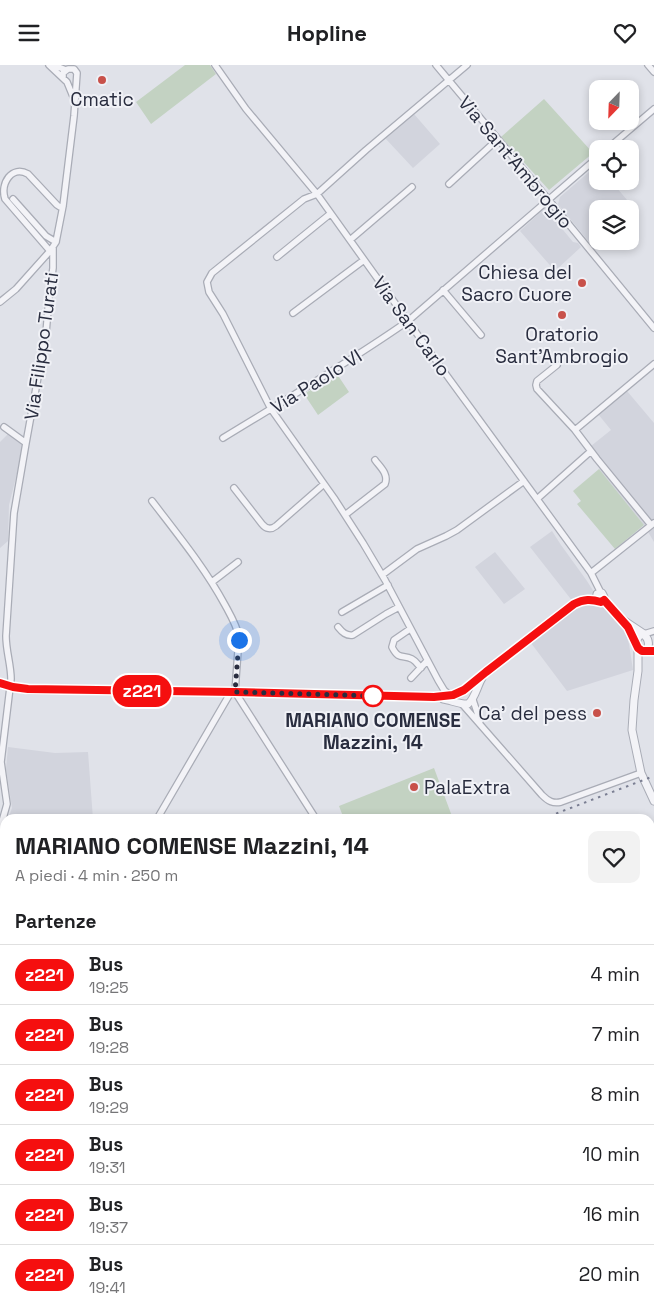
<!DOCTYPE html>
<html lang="it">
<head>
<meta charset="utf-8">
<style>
	:root { --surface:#fff; --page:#f2f2f2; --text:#202124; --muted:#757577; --line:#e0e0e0 }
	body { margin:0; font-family:"Space Grotesk",sans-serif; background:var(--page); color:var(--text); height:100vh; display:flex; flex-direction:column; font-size:19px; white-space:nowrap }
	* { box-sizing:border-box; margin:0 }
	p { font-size:16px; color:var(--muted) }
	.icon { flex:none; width:28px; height:28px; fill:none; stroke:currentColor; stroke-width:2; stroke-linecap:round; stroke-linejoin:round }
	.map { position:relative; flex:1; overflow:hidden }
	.panel { position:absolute; left:0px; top:749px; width:655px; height:501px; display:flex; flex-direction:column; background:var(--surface); border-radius:15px 15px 0 0; box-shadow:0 2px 8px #0003 }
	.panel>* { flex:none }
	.badge { padding:0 10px; border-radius:16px; font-size:18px; line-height:32px }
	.needle { width:32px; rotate:203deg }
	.tools { position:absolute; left:589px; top:15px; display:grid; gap:10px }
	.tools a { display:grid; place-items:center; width:50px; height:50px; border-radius:10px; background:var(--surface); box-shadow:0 2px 8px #0003; font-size:25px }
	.you { position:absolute; width:25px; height:25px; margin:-12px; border:4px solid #fff; border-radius:50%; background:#1a73e8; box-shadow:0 0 0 8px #1a73e833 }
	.map>.badge { position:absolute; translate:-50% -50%; box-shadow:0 0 0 2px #fff }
	h2 { padding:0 15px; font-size:19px; line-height:45px }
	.round { display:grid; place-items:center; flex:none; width:52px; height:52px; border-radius:10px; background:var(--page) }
	.summary { display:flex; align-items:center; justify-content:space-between; height:85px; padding:0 15px }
	h1 { font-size:24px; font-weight:600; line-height:38px }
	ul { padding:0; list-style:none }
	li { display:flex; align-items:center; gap:15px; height:60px; padding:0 15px; border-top:1px solid var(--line) }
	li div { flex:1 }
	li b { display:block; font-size:19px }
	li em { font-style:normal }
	li .badge { min-width:55px; font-weight:700; text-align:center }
	header { display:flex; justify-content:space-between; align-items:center; height:65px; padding:0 15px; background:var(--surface); font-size:22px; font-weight:600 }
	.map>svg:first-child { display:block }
	.built { fill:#d2d4dd }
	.green { fill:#c3d2c2 }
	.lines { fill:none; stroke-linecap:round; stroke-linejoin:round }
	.stream { stroke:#9da9c7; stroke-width:2 }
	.minor-casing { stroke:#a9acb6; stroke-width:8 }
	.tertiary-casing { stroke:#a9acb6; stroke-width:9 }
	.minor { stroke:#f3f3f7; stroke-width:5.5 }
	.tertiary { stroke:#f3f3f7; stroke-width:7 }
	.rail { stroke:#7a7e92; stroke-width:2; stroke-dasharray:2.5 5; stroke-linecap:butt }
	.line-casing { stroke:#fff; stroke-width:11 }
	.line { stroke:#f50f0f; stroke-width:8 }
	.walk { stroke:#292d3f; stroke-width:5; stroke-dasharray:0 9 }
	.poi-dot { fill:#c8514a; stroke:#f0f1f6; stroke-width:2 }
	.stop-dot { fill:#fff; stroke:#f50f0f; stroke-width:2.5 }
	.labels { text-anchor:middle; stroke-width:4; stroke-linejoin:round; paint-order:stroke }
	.poi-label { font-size:19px; fill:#292d3f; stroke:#f0f1f6 }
	.street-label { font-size:19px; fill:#292d3f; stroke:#f0f1f6 }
	.stop-label { font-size:19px; font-weight:bold; fill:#292d3f; stroke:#f0f1f6 }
</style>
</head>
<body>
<header><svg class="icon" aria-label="menu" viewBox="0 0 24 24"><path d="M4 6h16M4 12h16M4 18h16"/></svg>Hopline<svg class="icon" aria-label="heart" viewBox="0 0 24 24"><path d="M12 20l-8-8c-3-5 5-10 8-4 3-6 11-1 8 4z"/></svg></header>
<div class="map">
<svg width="654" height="1249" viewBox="0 0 654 1249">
	<rect width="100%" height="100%" fill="#e0e2e9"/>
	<path class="built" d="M414,49L440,79L413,103L385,73Z
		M597,100L598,116H611L633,142L630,144H598L597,171L589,177L558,139L560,132Z
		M545,143L573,177L578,178L581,182L555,206L520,166Z
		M627,326L654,358V477L644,460L599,404L605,399L591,381L611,365L598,349Z
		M8,369L24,381L9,440L8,476L0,483V377Z
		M552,466L561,480L587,516L599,535L611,551L624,563L629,579L633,605L567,626L531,578L577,542L530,482Z
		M495,487L525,524L504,539L475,502Z
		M8,682L55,688L88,687L93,754H8L12,743L6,704Z
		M5,763V876L0,871V776Z
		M5,1130V1245H42L36,1249H0V1133Z"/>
	<path class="green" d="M185,0H210L216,9L151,59L136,37Z
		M544,34L593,88L549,125L501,72Z
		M337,309L349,327L318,350L304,329Z
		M599,404L644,460L615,484L577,439L581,436L573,426Z
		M434,703L453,754H344L339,741Z
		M5,920V953L0,955V924Z
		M0,990L5,1000V1068L0,1071Z"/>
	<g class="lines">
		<path class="stream" d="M645,1245L646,1249
			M499,1249L506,1245"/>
		<g class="minor-casing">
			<path id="minor" d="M49,0L67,17L74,34
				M53,0L66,5
				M215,0L246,44L317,129L445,308L591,508L601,528
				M436,0L548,134L654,263
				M648,0L654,7
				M607,84L654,44
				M449,119L498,74
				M13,134L46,171L56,177
				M350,175L412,122
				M50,186L5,134C0,118 12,100 28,109L57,140L60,142L63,141
				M277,192L330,149
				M443,225L481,270
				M0,237L16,224L50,186L56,177L63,141L74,51L77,8L74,4H68L63,8V13
				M293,248L364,195
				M557,300L537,316L536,320L537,324L575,365L597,394L651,460
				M575,365L654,299
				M223,373C285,335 348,298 408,256L598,92
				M26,378L46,268L49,233L53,203V183
				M234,423L262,459C266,464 271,465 276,461L324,419
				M537,434L591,386
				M152,436C178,470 205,503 225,540C231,551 237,561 239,572L235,627L316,754
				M345,450L385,419C389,409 380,402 375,395
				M591,508L654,458
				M382,510L417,484L446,471L457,465L524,416
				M212,517L238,497
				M342,547L388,520
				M338,562C342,567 346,571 353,570L386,549L399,542
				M410,564L394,575L392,582C399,596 403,589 412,594C416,596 418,600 421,603
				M644,569L654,566
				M411,613L427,596
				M451,631L444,625L438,615L385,515L363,478L334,433L271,344L223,249L209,227L207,217L212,208L304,134L317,129L366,85L467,0
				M473,635L480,656
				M463,640L542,730C548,736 553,739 561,737L641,708
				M157,754L231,627
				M0,764L7,739L1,697L11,614C11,600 6,586 6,571L14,448L26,378L4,362
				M650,820L654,818
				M650,875L654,873
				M0,918L5,914
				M0,970L5,972
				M0,985L5,982
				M0,1076L5,1072
				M650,1164L654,1161
				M153,1245L156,1249
				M319,1245L321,1249
				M443,1245L445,1249
				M650,1245L654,1243
				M543,1248L549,1245
				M40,1249L46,1245"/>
		</g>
		<g class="tertiary-casing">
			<path id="tertiary" d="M596,535L597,529L602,528L604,532V535L617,551L644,569
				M622,555L630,566L638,583L642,586H654
				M636,579C640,559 654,576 646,586
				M638,583V606L634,635L632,665L641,708L654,736
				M0,618L13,622L29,625L235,627L435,632L453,630L464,625L486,607L574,539C585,534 590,534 601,537L604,535
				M443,634C450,635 462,640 468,639C475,634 477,621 482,613
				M650,966L654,964
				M650,977L654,987
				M650,1020L654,1018
				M270,1249L276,1245"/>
		</g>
		<use href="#minor" class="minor"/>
		<use href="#tertiary" class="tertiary"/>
		<path class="rail" d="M542,754L654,711
			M0,960L5,958"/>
	</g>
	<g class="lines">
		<g class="line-casing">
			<path id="line" d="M0,618L13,622L28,624L235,627L434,632L453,630L464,625L486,607L574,539C584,534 591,534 601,537L604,535L628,562L638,583L642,586H654"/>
		</g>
		<use href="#line" class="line"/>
		<path class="walk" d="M239,575L235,627L376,631H373"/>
	</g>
	<g class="poi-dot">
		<circle cx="102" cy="15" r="5"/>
		<circle cx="582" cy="218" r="5"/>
		<circle cx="562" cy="250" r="5"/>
		<circle cx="597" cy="648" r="5"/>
		<circle cx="414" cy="722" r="5"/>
	</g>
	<circle class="stop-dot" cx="373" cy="631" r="10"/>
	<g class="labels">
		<g class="poi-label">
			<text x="102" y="41">Cmatic</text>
			<text x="572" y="214" text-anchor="end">Chiesa del<tspan x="572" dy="22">Sacro Cuore</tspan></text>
			<text x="562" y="276">Oratorio<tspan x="562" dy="22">Sant'Ambrogio</tspan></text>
			<text x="587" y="655" text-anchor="end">Ca' del pess</text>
			<text x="424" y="729" text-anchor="start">PalaExtra</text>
		</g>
		<g class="street-label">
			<text transform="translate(516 97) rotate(50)" y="7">Via Sant'Ambrogio</text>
			<text transform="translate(412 261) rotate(54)" y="7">Via San Carlo</text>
			<text transform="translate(41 281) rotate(-82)" y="7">Via Filippo Turati</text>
			<text transform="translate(316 316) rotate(-32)" y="7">Via Paolo VI</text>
		</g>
		<g class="stop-label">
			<text x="373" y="662">MARIANO COMENSE<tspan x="373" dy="22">Mazzini, 14</tspan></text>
		</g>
	</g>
</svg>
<div class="tools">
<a><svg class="needle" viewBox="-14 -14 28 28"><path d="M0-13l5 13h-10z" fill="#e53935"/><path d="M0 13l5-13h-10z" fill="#757577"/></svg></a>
<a><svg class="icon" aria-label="locate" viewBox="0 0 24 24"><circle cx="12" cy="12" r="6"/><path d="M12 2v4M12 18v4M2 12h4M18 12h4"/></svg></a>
<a><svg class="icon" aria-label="layers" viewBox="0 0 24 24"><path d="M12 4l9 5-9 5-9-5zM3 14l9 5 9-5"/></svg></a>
</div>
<div class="you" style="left:239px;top:575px"></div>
<b class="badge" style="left:142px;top:626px;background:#f50f0f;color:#fff">z221</b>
<section class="panel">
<div class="summary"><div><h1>MARIANO COMENSE Mazzini, 14</h1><p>A piedi · 4 min · 250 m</p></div><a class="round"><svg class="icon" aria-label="heart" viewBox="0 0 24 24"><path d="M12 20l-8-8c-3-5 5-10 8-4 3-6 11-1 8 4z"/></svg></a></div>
<h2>Partenze</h2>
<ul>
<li><span class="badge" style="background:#f50f0f;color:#fff">z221</span><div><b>Bus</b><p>19:25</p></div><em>4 min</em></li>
<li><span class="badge" style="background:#f50f0f;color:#fff">z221</span><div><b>Bus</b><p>19:28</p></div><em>7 min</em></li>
<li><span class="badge" style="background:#f50f0f;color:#fff">z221</span><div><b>Bus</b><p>19:29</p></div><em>8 min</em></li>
<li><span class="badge" style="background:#f50f0f;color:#fff">z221</span><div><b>Bus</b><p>19:31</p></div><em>10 min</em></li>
<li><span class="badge" style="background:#f50f0f;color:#fff">z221</span><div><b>Bus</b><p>19:37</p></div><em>16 min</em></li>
<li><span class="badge" style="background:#f50f0f;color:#fff">z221</span><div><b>Bus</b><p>19:41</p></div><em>20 min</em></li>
</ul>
</section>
</div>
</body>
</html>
